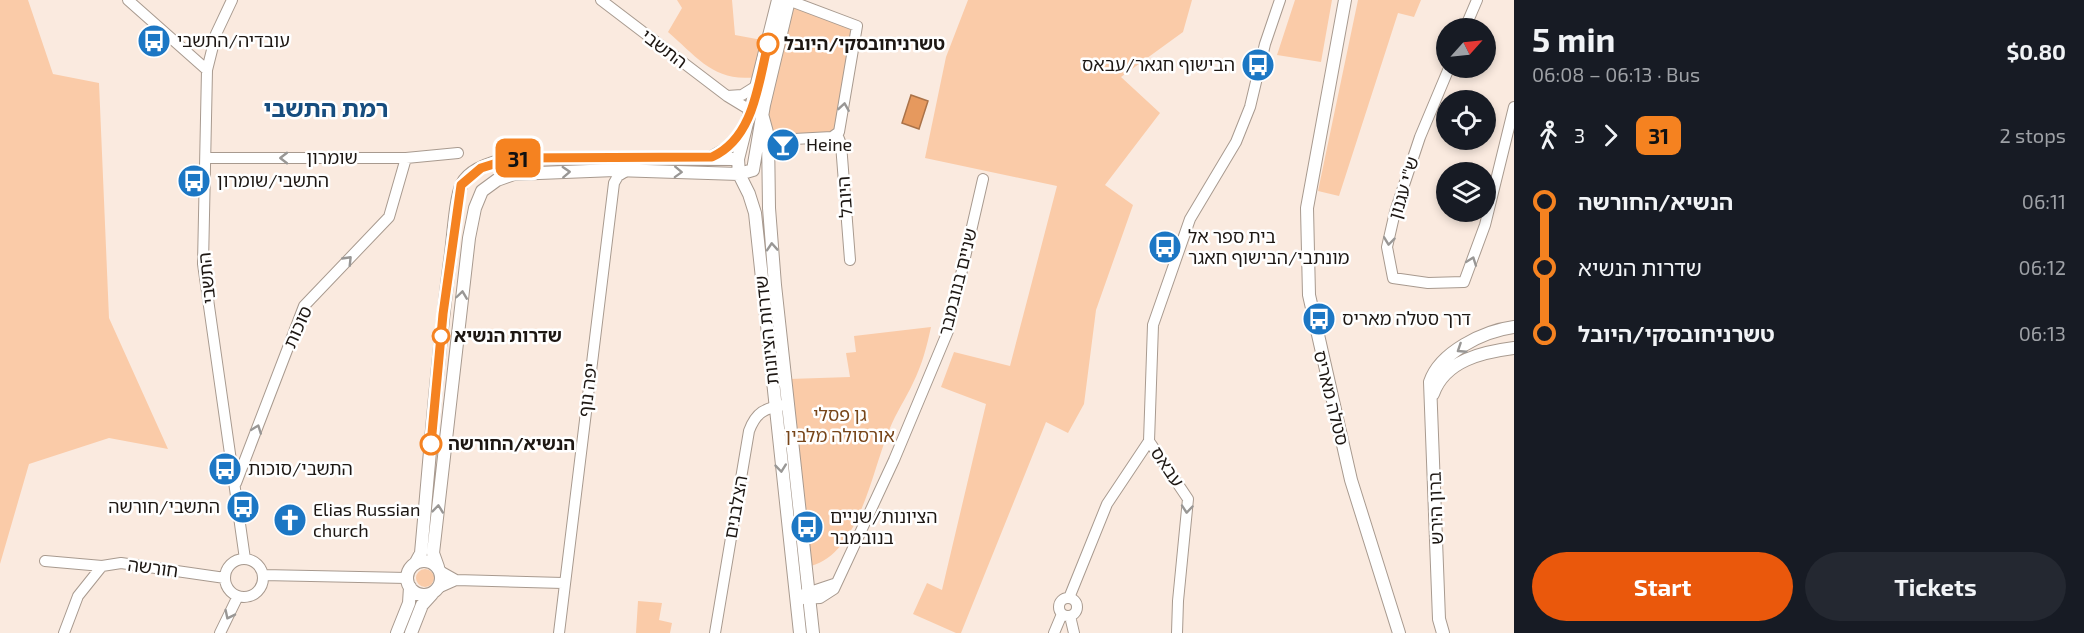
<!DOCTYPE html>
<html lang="en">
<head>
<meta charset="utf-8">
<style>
	:root { --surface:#171b24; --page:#242831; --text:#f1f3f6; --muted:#9ea1a6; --accent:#ea580c }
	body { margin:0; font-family:"Exo 2","Noto Sans Hebrew",sans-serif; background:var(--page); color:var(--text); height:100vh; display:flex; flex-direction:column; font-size:22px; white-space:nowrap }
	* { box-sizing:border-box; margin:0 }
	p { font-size:20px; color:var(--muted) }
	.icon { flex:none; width:33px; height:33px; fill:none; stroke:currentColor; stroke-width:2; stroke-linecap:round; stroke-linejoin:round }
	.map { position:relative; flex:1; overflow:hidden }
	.details { display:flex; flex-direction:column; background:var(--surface); width:570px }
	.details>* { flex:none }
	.badge { padding:0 12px; border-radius:9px; font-size:21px; line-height:39px }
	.needle { width:39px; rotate:63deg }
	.fabs { position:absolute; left:1436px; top:18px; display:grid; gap:12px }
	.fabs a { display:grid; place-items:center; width:60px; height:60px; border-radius:50%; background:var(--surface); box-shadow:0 3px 9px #0003; font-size:30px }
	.map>.badge { position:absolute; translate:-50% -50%; box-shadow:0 0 0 3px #fff }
	.legs { display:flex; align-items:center; gap:9px; height:66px; padding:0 18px; font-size:20px }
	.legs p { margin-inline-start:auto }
	.summary { display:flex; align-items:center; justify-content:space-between; height:102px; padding:0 18px }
	h1 { font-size:33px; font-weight:700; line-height:45px }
	.action { display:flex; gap:12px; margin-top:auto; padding:12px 18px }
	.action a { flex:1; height:69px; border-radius:36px; background:var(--accent); color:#fff; font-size:24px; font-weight:700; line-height:69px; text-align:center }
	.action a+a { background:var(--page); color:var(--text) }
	ul { padding:0 18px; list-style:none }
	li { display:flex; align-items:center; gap:21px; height:66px; font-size:22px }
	li i { display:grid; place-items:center; width:9px; height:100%; margin:0 8px; background:currentColor }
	li i::after { content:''; width:15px; height:15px; margin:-8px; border:4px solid; border-radius:50%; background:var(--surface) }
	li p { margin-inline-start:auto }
	li:first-child i { background:linear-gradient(#0000 50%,currentColor 0) }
	li:last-child i { background:linear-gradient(currentColor 50%,#0000 0) }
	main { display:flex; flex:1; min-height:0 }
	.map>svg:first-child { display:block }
	.green { fill:#facba8 }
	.water { fill:#e6995e; stroke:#aa7248; stroke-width:1.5 }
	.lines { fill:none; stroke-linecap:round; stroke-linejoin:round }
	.minor-casing { stroke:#a89a8f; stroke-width:12 }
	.tertiary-casing { stroke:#a89a8f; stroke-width:14 }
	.minor { stroke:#fff; stroke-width:10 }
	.tertiary { stroke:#fff; stroke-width:12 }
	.oneway { stroke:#999795 }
	.line-1-casing { stroke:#fff; stroke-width:14 }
	.line-1 { stroke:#f58220; stroke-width:9 }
	.stop-1-dot { fill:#fff; stroke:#f58220; stroke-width:3 }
	.labels { text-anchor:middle; stroke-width:5; stroke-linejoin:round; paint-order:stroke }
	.poi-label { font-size:18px; fill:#1d1713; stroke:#fff; text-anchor:start }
	.stop-label { font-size:18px; font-weight:bold; fill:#1d1713; stroke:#fff; text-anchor:start }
	.street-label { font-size:18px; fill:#1d1713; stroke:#fff }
	.park-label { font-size:18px; fill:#774519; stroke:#fff }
	.district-label { font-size:24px; font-weight:bold; fill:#164d7f; stroke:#fff }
</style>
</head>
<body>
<main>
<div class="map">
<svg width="1514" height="633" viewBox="0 0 1514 633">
	<rect width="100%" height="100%" fill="#faeadf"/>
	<path class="green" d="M0,0H28L53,74L99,83L109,318L168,449L109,438L29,464L0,564Z
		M677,0H732L735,35L762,40L756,77C715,83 697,57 668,32L682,8Z
		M968,0H1192L1183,32L1121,77L1160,113L1105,185L1133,205L1096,310L1084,404L1068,433L1046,422L961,633H956L913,614L927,583L942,590L986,404L941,387L954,352L1010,366L1057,186L925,158L946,57Z
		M1295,0H1332L1321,62L1277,55Z
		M1358,0H1421L1414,17L1398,13L1339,196L1318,191Z
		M793,6L851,29L834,133L772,136L767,109Z
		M931,327C927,346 922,365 913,383C906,398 896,413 890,428C872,469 860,553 811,566L789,379L850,377L846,353L856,352L854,336Z
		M416 578a9 9 0 1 1 18 0a9 9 0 1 1-18 0Z
		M638,601L662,603L659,620L672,623L670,633H636Z"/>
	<path class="water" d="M911,95L928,101L919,129L902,123Z"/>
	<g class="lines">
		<g class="minor-casing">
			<path id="minor" d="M128,0L207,70
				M232,0L216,34L207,70L203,264L245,559
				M601,0L727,96L750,110L762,114
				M1465,28L1477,0
				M1449,68L1420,137L1395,212L1387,247L1393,278L1428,283L1464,282L1485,225L1514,107
				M727,96L742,95L758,85
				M837,134L841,144L850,260
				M769,145L775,140L832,137L839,132L857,26L788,0
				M206,158H406L458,153
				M1149,441L1153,325L1190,219L1236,142L1250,107L1265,44L1280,0
				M1149,441L1188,499L1178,601L1177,633
				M236,483L304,306L389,217L406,158
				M225 578a19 19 0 1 1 38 0a19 19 0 1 1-38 0Z
				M45,561L102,566L121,563L225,578
				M440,571L456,580L563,583
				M263,575L407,578
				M438,588L456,580
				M801,595L834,584
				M1069,598L1107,504L1149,441
				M1059 607a9 9 0 1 1 18 0a9 9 0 1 1-18 0Z
				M802,599L820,598L834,589L894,460L948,331L983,179
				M1070,616L1074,633
				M64,633L78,596L102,566
				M220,633L238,596
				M559,633L614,183L618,176L628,170
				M715,633L749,431C756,412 765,408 784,405
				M1054,633L1062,614"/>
		</g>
		<g class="tertiary-casing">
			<path id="tertiary" d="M778,0L738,159L739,174L749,194L755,213L800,633
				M1345,0L1307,208L1309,295L1351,480L1399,633
				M762,114L768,136L769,208L775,285L813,633
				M712,157L731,146L742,132
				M753,170L764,105L789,0
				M1433,394C1445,360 1483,352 1514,348
				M407 578a17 17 0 1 1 34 0a17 17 0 1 1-34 0Z
				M415,564L421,553C430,455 437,358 450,261C453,243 455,198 462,184C471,167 496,161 514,158L738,159
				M438,567L433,553L469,238L475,208L482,191L497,180L514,174L615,170L739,174L753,170
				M397,633L409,603L410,587
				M411,633L422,605L432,594
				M1443,633L1439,619L1430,382C1440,352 1484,331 1514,327"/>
		</g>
		<use href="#minor" class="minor"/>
		<use href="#tertiary" class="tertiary"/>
	</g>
	<defs><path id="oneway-chevron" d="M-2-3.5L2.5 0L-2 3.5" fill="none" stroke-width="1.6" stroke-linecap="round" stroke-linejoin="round" transform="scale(1.5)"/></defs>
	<g class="oneway">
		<use href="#oneway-chevron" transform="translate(844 107) rotate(-81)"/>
		<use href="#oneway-chevron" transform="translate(284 158) rotate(-180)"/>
		<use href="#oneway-chevron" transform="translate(566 172) rotate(-3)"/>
		<use href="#oneway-chevron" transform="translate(678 172) rotate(2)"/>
		<use href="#oneway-chevron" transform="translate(1389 241) rotate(97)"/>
		<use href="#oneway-chevron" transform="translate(772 247) rotate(-94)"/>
		<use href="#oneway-chevron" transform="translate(348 260) rotate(-46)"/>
		<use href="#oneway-chevron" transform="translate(1472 261) rotate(-70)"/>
		<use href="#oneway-chevron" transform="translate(462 295) rotate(-82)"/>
		<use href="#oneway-chevron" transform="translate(1461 349) rotate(147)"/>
		<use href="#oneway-chevron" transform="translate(257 429) rotate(-69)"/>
		<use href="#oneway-chevron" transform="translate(781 468) rotate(84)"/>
		<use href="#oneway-chevron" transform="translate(438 509) rotate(-84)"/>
		<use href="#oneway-chevron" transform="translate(1187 509) rotate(95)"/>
		<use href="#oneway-chevron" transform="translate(229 615) rotate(116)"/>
	</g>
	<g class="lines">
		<g class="line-1-casing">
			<path id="line-1" d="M431,444L443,314L461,185L481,168L513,158L712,157C754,138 758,84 768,44"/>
		</g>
		<use href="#line-1" class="line-1"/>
	</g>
	<defs>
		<g id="bus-disc" transform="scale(1.725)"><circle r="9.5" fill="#1c77c4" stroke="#fff"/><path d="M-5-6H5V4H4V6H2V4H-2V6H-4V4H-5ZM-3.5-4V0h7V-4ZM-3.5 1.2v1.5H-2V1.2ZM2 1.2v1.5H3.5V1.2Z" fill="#fff"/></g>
		<g id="bar-disc" transform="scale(1.725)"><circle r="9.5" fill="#1c77c4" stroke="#fff"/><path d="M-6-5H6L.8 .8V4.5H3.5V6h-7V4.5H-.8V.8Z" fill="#fff"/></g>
		<g id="church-disc" transform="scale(1.725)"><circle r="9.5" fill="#1c77c4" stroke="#fff"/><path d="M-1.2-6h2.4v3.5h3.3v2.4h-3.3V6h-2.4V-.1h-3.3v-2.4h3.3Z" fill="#fff"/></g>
	</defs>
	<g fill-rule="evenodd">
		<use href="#bus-disc" x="154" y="41"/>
		<use href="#bus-disc" x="1258" y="65"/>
		<use href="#bar-disc" x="783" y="145"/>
		<use href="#bus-disc" x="194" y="181"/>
		<use href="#bus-disc" x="1165" y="247"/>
		<use href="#bus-disc" x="1319" y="319"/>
		<use href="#bus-disc" x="225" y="469"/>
		<use href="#bus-disc" x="243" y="507"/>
		<use href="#church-disc" x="290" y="520"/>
		<use href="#bus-disc" x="807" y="527"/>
	</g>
	<g class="stop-1-dot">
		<circle cx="768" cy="44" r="10"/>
		<circle cx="441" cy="336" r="8"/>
		<circle cx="431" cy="444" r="10"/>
	</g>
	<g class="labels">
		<g class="poi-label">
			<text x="177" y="47">עובדיה/התשבי</text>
			<text x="1235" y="71" text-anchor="end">הבישוף חגאר/עבאס</text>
			<text x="806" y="151">Heine</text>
			<text x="217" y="187">התשבי/שומרון</text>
			<text x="1188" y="243">בית ספר אל<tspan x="1188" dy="21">מונתבי/הבישוף חאגר</tspan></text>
			<text x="1342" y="325">דרך סטלה מאריס</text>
			<text x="248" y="475">התשבי/סוכות</text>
			<text x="220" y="513" text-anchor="end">התשבי/חורשה</text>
			<text x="313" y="516">Elias Russian<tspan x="313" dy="21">church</tspan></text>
			<text x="830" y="523">הציונות/שניים<tspan x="830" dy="21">בנובמבר</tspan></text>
		</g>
		<g class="stop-label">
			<text x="784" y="50">טשרניחובסקי/היובל</text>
			<text x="454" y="342">שדרות הנשיא</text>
			<text x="448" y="450">הנשיא/החורשה</text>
		</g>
		<g class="street-label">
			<text transform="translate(664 49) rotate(37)" y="6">התשבי</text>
			<text x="332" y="164">שומרון</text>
			<text transform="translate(1404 188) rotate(-73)" y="6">ש"י עגנון</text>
			<text transform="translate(845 197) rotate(-94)" y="6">היובל</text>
			<text transform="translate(207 278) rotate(-96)" y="6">התשבי</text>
			<text transform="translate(958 282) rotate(-76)" y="6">שניים בנובמבר</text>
			<text transform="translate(298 327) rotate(-66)" y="6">סוכות</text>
			<text transform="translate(767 330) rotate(-96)" y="6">שדרות הציונות</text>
			<text transform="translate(588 390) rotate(-83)" y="6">יפה נוף</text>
			<text transform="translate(1331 398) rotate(76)" y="6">סטלה מאריס</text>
			<text transform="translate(1167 467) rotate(56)" y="6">עבאס</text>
			<text transform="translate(736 507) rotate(-80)" y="6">הצלבנים</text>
			<text transform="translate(1436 508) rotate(-92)" y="6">ברון הירש</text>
			<text transform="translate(153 568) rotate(8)" y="6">חורשה</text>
		</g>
		<g class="park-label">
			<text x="840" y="421">גן פסלי<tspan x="840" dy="21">אורסולה מלבין</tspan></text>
		</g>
		<g class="district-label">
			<text x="326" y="117">רמת התשבי</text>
		</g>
	</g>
</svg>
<div class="fabs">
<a><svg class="needle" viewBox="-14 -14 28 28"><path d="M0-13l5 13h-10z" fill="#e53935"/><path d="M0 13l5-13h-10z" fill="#9ea1a6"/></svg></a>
<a><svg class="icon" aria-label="locate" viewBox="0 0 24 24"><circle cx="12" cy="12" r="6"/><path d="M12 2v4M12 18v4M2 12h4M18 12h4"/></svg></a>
<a><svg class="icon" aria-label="layers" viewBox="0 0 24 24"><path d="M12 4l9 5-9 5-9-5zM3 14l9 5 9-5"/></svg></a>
</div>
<b class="badge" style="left:518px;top:158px;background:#f58220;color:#111">31</b>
</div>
<section class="details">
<div class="summary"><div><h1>5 min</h1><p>06:08 – 06:13 · Bus</p></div><b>$0.80</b></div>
<div class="legs"><svg class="icon" aria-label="walk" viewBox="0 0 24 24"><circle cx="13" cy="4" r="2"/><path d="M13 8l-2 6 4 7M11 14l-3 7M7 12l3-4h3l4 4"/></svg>3<svg class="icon" aria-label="forward" viewBox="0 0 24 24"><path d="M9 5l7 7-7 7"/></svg><b class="badge" style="background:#f58220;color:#111">31</b><p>2 stops</p></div>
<ul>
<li><i style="color:#f58220"></i><b>הנשיא/החורשה</b><p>06:11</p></li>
<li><i style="color:#f58220"></i><span>שדרות הנשיא</span><p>06:12</p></li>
<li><i style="color:#f58220"></i><b>טשרניחובסקי/היובל</b><p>06:13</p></li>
</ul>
<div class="action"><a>Start</a><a>Tickets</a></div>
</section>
</main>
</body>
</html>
